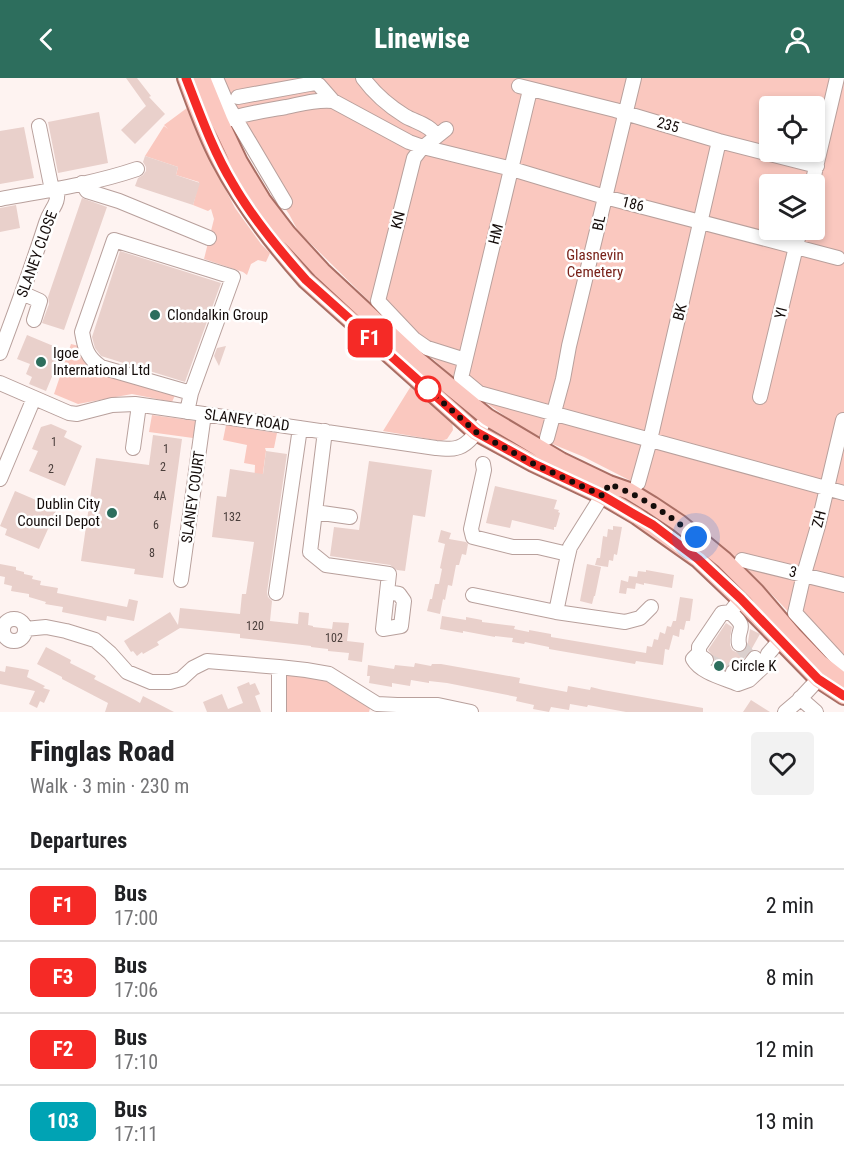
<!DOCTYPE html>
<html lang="en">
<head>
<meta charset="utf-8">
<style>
	:root { --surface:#fff; --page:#f2f2f2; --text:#202124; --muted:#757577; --line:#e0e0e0; --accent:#2d6e5d }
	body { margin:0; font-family:"Roboto Condensed",sans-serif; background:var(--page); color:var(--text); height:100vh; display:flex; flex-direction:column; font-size:22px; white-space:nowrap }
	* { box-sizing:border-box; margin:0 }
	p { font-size:20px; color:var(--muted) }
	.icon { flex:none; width:33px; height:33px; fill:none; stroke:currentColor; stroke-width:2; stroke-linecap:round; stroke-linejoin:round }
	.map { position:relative; height:634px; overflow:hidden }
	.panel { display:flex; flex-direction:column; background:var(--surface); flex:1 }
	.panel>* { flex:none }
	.badge { padding:0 12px; border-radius:9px; font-size:21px; line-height:39px }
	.fabs { position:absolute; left:759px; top:18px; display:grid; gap:12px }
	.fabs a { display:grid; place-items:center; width:66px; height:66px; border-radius:6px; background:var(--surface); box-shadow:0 3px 9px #0003; font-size:30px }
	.you { position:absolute; width:30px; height:30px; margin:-15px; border:4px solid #fff; border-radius:50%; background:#1a73e8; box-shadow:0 0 0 9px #1a73e833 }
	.map>.badge { position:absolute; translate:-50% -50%; box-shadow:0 0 0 3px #fff }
	h2 { padding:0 30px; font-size:22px; line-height:54px }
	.round { display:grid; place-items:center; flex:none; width:63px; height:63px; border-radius:6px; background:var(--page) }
	.overview { display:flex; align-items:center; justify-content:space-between; height:102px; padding:0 30px }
	h1 { font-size:28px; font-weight:800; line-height:45px }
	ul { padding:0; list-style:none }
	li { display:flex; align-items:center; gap:18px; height:72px; padding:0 30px; border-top:2px solid var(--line) }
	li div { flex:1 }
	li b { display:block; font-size:22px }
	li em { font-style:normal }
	li .badge { min-width:66px; font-weight:700; text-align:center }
	header { display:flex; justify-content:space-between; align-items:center; height:78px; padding:0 30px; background:var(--accent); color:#fff; font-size:27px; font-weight:800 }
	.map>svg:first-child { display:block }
	.green { fill:#fac8bf; fill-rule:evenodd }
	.building { fill:#e9d0cb }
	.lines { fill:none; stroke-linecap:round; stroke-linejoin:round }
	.minor-tunnel { stroke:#dbd0ce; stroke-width:14; stroke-dasharray:14 7; stroke-linecap:butt }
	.minor-casing { stroke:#b8a09c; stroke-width:16 }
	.major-casing { stroke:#a96e64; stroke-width:20 }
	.minor { stroke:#fff; stroke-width:14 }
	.major { stroke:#fbc7bf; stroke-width:16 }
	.line-casing { stroke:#fff; stroke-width:14 }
	.line { stroke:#f52a26; stroke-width:9 }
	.walk { stroke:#150d0b; stroke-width:6; stroke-dasharray:0 10.8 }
	.poi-dot { fill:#2d6e5d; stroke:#fff; stroke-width:2 }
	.stop-dot { fill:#fff; stroke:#f52a26; stroke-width:3 }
	.labels { text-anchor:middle; stroke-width:5; stroke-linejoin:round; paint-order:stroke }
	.number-label { font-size:12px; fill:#4a3e3b }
	.street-label { font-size:15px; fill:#150d0b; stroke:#fff }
	.park-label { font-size:15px; fill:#782219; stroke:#fff }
	.poi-label { font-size:15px; fill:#150d0b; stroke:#fff; text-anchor:start }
</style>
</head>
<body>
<header><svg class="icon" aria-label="back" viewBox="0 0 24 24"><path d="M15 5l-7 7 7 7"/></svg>Linewise<svg class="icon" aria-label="person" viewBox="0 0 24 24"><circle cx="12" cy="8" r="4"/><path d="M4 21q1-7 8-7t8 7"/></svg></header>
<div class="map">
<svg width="844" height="634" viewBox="0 0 844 634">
	<rect width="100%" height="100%" fill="#fef3f1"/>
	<path class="green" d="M212,0H844V594L781,526L741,485L695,446L631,403L584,379L550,365L516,346L477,318L452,298L376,230L298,153L289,136L245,71L221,21ZM770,28H814V74H770ZM770,106H814V152H770Z
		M187,30L200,61L235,130L261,166L270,175L266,184L258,182L251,186L247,197L243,194L204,181L214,141L211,131L208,133L193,127L199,104L176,97L178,89L145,78L164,48L168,51L164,47Z
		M71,266L83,269L87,281L176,315L172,324L132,316L78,326L54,316Z
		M411,308L452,343L453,352L447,361L441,363L383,353Z
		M152,337L196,343L193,360L149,354Z
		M226,347L277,355L274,370H265L266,373L259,424L254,409L255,387L244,385L247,367L223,362Z
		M279,589L306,592L372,623L369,634H280Z"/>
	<path class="building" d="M126,0H137L151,18L149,19L165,36L135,66L121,52L146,28Z
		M99,34L108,85L58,95L48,44Z
		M24,49L34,100L0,106V53Z
		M145,78L178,89L176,97L200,105L193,127L135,108L138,100L143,97L146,93V89L143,84Z
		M82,120L107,129L64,252L42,245L49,226L48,219Z
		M16,127L20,150L0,154V130Z
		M120,173L221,205L185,304L101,278L95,270L92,259Z
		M27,257L63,272L46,313L29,306L32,299L26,296L30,286L17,281Z
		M226,268L219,288L214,278L217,270Z
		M51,346L67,353L64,359L82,368L65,408L29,393L38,373L32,371L41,349Z
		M153,357L182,361L163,500L134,496L135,491L81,483L96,380L149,387Z
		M266,373L287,376L267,514L268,519L272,523L270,543L298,546L299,534L309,535L308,547L313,548V549L332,551L333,544L349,545L347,563L364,565L362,584L348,582L349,575L328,573V571L311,569V568L240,560V556L180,550L157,564L159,567L143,576L142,574L137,578L133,573L131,574L124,563L170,534L178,547L180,530L240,536L242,516H246L254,464L212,459L217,418L226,419L230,391L263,396Z
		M369,383L432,392L425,439L413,437L405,493L397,492L390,487L330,478L334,449L359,452Z
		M495,408L557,422L554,431L559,432L558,434L560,435L556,449H554V452L512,442L510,450L486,445Z
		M15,413L57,431L39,471L5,457L7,451L0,448Z
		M613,448L622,449L617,477L614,476L613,483L609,482L608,489L595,487L597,480H600L603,458L607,459L608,451L613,452Z
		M441,452L451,455L449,461L466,464L468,466L466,477L462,476L459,487H456L452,508L448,507L445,522L443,521L440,536L427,533L430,521H432L435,506H439L442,491L440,490L445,466L438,464Z
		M0,486L16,489V492L24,494V496L33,498L32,501L41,503L40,507L58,510L57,515L127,529L129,521L138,523L134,543L107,538L106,543L62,534L63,529L45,526L46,524L29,519V516L11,513L12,508L4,506L5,499L0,498Z
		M587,486L601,489L595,518H594L592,526L580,523Z
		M646,492L674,497L672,510L644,505V507L636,505L638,493L646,494Z
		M629,498L637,499L635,511L627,510L626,516L619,515L621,502L628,504Z
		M680,519L693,521L690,543H686L684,552L680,551L679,559L673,557L669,572L665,571L663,587L636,583L635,586L549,571V569L525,564L524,566L512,564L513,560L495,558V559L463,553V555L440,551L442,538L466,542V539L482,542V544L515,548L514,551L529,554V552L551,556V559L646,575L647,568L652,569L654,561L658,562L660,554L665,556L667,548L671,549L673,543H676Z
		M726,545L732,549L730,560V567L732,572L736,574L740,575L747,570L750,551L760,556L751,572L739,586L731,585L727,588L724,591L714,587V579L708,572Z
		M46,569L71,582L70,585L96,598L94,601L135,622L140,625L143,618L174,634H105L108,625L62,601V599L37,586Z
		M415,585L431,588L432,586H441L520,600L519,605L567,614L568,608L590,612L591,609L603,612L703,630V634H626L588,627L587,629L570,626L569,632L551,629L549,634L533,631L534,627L516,623L517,619L447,605L429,603V605L411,602L410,608L392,605V609L369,605L370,598H367L368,587L394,591L395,587L414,589Z
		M6,588L29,592L27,599L45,608L43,610L50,612L44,625L40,623L37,630L29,626L35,613L0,606V593L5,594Z
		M249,604L250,607L255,605L260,616L255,618L261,634H207L203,624L222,616L228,631L243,625L237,609Z
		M751,622L770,634H743Z"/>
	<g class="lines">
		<path class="minor-tunnel" d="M739,566L748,577
			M706,582L733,594"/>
		<g class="minor-casing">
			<path id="minor" d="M216,0L228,28L285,124
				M363,0C374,15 389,28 405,38C415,44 431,47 436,58
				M519,8L615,32L719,63L817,88
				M530,12L461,300L479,315L844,415
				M238,19L315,5L319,7L333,23
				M220,44C241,36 263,33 286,29C301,26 317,21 333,23L409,64L423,69L512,91L605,119L838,180
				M39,48L52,112
				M446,51L421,71L414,80L378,223L414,261L427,270L465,282
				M82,105L87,113L119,123L209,160
				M812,106L837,0
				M0,121C45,113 93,106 137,91
				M22,215L40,223L34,242
				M0,275C16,232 32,189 46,145C51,129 59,128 57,111
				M0,305L69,335L77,336L112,327L135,326L436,370C442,370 450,372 456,370C467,368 475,356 482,347
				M760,319L800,152
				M187,334L191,315L233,199L114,162L82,254C85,271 87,279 101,289L191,315
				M843,342L818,448L804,496L795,535L844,588
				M325,353L310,474L326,487L389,496L383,551L401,548L404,523L399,516L387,514
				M547,360L563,301L569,268L634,0
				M133,370L139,327
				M483,386L484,392L471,451L473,459L513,469H538L568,476
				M0,401L34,320
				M638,405L650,362L719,63
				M315,434L350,439
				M742,482L844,507
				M181,502L204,336
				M276,515L300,350
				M473,517L556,534L566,486L570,469L607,410
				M735,528L732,532V536C749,551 736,550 739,566
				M556,534L625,544L640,540L651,529
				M3 552a11 11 0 1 1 22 0a11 11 0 1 1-22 0Z
				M25,551L46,549L66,553L95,562L110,575L127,594L151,604H170L181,601L193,590L207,583L279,589L306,592L329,596L377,626L397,627H438L471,634
				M699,575L693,581C701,595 724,600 738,606L749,602L763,589L768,576L780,562
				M706,582L699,577V569L722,535L732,534
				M279,589V634
				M733,594L742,597L755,580
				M800,620L816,634
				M785,634L798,623L825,594"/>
		</g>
		<g class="major-casing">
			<path id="major" d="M186,0C196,27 206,56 220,82C243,126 273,165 306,202L476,354L533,385L603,418L637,438L698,481L740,521L818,601L844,618
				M202,0L220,44L239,84L262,122L288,156L322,193L420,284L487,339L561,383L609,406L629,413L652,427L679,445L724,482L756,514L793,557L820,585L844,604"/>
		</g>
		<use href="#minor" class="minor"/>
		<use href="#major" class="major"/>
	</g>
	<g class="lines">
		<g class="line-casing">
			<path id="line" d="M186,0C200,36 213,73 233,106C253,141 279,172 306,202L476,354L532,385L603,418L637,438L653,447L698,481L741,521L818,601L844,618"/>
		</g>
		<use href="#line" class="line"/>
		<path class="walk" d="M428,311L476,354L532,385L603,418L609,406C642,418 669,437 696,459"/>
	</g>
	<g class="poi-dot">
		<circle cx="155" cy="237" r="6"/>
		<circle cx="41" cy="284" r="6"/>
		<circle cx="112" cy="435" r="6"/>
		<circle cx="719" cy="588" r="6"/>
	</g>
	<circle class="stop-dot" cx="428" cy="311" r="12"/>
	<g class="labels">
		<g class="number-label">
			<text x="54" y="368">1</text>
			<text x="166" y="375">1</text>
			<text x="163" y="393">2</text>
			<text x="51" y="395">2</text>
			<text x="160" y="422">4A</text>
			<text x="232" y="443">132</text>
			<text x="156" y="451">6</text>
			<text x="152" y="479">8</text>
			<text x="255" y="552">120</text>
			<text x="334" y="564">102</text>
		</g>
		<g class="street-label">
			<text transform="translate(668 47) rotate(16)" y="5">235</text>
			<text transform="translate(633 126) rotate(14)" y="5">186</text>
			<text transform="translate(398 142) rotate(-76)" y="5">KN</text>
			<text transform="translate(599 145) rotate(-78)" y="5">BL</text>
			<text transform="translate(496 156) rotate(-76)" y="5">HM</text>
			<text transform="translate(37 176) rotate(-70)" y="5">SLANEY CLOSE</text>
			<text transform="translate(680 234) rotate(-76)" y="5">BK</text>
			<text transform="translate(781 235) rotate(-76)" y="5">YI</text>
			<text transform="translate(247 342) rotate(8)" y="5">SLANEY ROAD</text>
			<text transform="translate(193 419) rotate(-82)" y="5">SLANEY COURT</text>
			<text transform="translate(819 441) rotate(-76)" y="5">ZH</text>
			<text transform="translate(793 494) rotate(13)" y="5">3</text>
		</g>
		<g class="park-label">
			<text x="595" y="182">Glasnevin<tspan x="595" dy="17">Cemetery</tspan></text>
		</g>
		<g class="poi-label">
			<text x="167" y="242">Clondalkin Group</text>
			<text x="53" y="280">Igoe<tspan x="53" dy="17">International Ltd</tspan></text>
			<text x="100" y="431" text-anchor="end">Dublin City<tspan x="100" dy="17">Council Depot</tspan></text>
			<text x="731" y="593">Circle K</text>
		</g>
	</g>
</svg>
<div class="fabs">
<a><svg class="icon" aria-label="locate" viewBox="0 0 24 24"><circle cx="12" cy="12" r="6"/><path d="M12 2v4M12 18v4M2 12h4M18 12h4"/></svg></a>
<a><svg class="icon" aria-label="layers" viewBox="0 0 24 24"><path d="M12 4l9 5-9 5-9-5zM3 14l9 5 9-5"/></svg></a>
</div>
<div class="you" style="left:696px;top:459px"></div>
<b class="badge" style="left:370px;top:260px;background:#f52a26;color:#fff">F1</b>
</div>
<section class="panel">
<div class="overview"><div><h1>Finglas Road</h1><p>Walk · 3 min · 230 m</p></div><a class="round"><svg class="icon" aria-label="heart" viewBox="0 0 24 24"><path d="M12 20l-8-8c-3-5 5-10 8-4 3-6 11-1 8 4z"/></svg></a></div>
<h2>Departures</h2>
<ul>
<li><span class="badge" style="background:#f52a26;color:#fff">F1</span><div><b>Bus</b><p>17:00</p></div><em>2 min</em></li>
<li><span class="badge" style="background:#f52a26;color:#fff">F3</span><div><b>Bus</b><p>17:06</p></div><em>8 min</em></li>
<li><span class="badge" style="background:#f52a26;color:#fff">F2</span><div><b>Bus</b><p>17:10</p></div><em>12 min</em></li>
<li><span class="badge" style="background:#00a3b4;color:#fff">103</span><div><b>Bus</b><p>17:11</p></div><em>13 min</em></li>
</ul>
</section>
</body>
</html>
